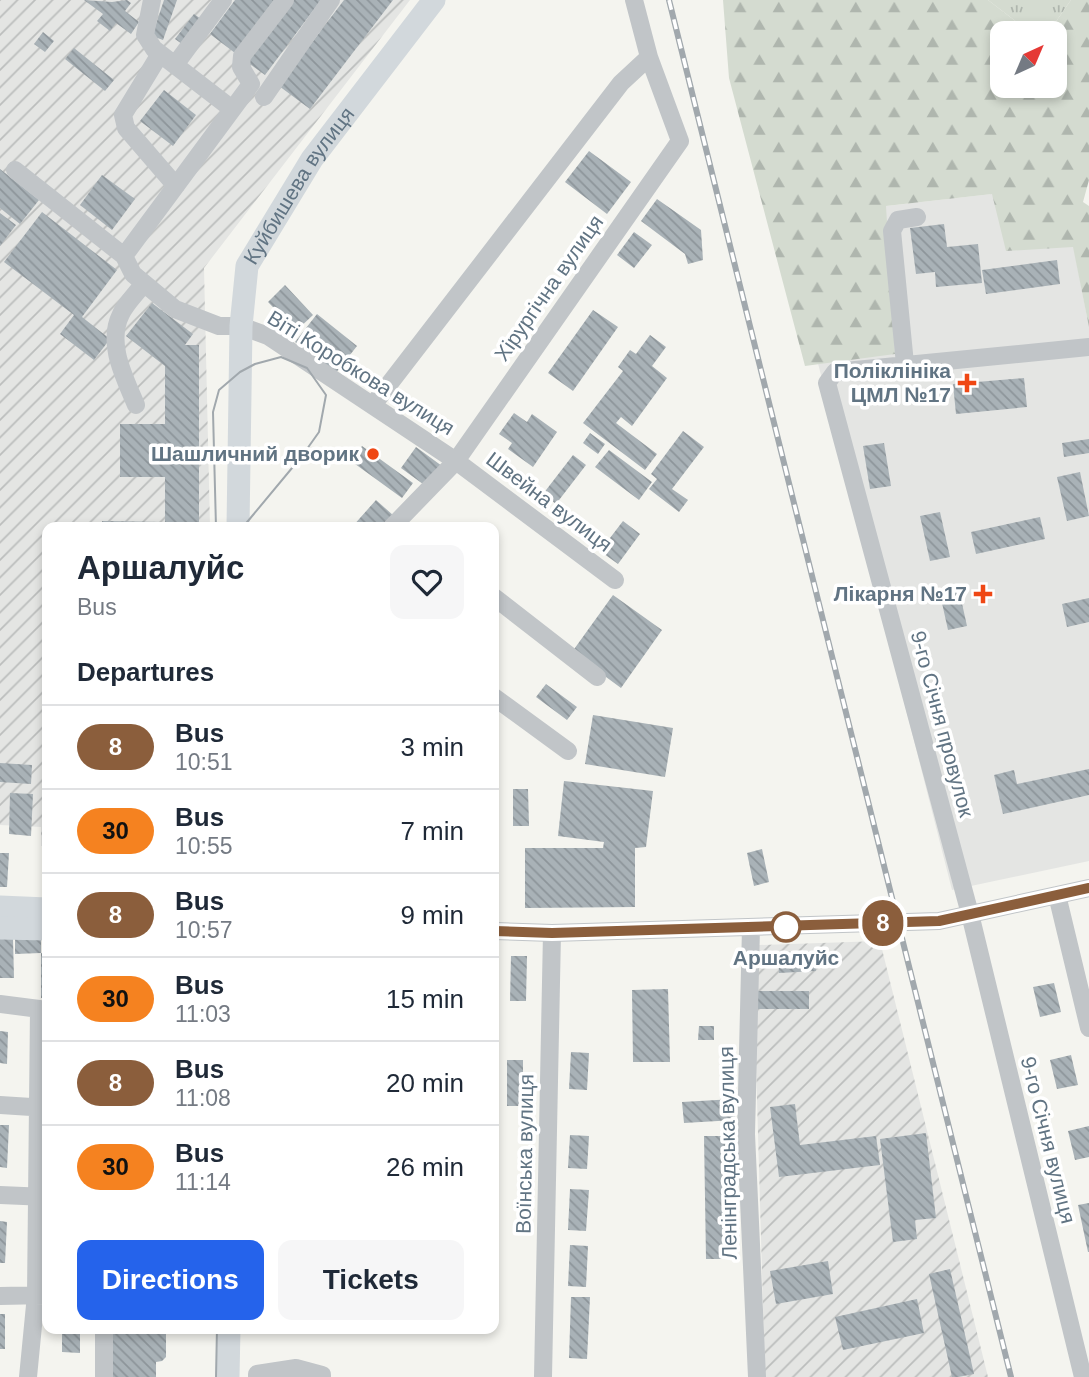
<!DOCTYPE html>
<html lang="en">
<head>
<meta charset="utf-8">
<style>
	:root { --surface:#fff; --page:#f6f6f7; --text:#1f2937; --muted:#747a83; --line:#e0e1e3; --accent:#2563eb }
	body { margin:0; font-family:Arial,sans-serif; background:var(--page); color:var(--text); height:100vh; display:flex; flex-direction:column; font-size:26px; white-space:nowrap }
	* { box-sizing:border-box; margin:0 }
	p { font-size:23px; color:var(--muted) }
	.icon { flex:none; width:38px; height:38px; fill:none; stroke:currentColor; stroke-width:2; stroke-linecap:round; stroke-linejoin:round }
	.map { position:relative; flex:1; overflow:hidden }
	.side { position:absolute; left:42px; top:522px; width:457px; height:812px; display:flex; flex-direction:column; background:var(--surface); border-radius:14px; box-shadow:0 4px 10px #0003 }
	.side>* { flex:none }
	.badge { padding:0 14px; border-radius:23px; font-size:24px; line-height:46px }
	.needle { width:46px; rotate:44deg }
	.fabs { position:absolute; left:990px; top:21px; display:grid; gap:14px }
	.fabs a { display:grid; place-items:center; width:77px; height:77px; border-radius:14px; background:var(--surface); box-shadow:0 4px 10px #0003; font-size:35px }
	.map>.badge { position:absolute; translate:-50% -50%; box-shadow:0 0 0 4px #fff }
	h2 { padding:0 35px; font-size:26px; line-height:63px }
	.round { display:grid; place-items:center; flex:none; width:74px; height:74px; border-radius:14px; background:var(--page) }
	.head { display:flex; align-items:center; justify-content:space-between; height:119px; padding:0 35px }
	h1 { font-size:33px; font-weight:600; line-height:52px }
	.cta { display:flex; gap:14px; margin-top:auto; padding:14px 35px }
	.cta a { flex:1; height:80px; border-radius:14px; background:var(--accent); color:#fff; font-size:28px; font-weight:600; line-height:80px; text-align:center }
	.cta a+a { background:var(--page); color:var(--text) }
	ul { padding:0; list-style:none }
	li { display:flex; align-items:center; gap:21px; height:84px; padding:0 35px; border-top:2px solid var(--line) }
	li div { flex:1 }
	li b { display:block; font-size:26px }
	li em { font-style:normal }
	li .badge { min-width:77px; font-weight:700; text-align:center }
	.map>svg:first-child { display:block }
	.built { fill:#e4e5e3 }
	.industrial { fill:url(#industrial-furrows) }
	.forest { fill:url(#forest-firs) }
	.park { fill:url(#park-tufts) }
	.building { fill:url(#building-back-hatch) }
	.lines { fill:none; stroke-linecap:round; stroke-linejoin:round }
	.minor { stroke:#c1c5c8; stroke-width:18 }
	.major { stroke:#d2d8dc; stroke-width:23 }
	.tram { stroke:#a1a8ad; stroke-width:2 }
	.rail-casing { stroke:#a1a8ad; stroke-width:6 }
	.rail { stroke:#fff; stroke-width:3.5; stroke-dasharray:10; stroke-linecap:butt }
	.line-casing { stroke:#fff; stroke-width:16 }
	.line { stroke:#8b5e3c; stroke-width:10 }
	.poi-dot { fill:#ef4714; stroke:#fff; stroke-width:2.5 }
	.stop-dot { fill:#fff; stroke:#8b5e3c; stroke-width:3.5 }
	.labels { text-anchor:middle; stroke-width:7; stroke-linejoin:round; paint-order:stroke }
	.street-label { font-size:21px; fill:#617483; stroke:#fff }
	.poi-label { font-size:21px; font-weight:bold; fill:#617483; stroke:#fff; text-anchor:end }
	.stop-label { font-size:21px; font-weight:bold; fill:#617483; stroke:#fff }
</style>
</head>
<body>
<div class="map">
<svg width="1089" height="1377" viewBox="0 0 1089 1377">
	<defs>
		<pattern id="industrial-furrows" width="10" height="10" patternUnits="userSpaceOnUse" patternTransform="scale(1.75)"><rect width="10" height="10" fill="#e4e5e3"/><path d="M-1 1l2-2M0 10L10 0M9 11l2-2" fill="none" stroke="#bcbebd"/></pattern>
		<pattern id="forest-firs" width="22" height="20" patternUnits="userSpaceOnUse" patternTransform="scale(1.75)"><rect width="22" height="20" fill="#d4dbd0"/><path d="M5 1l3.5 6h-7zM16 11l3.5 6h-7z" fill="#afb6ae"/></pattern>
		<pattern id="park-tufts" width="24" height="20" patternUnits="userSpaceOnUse" patternTransform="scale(1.75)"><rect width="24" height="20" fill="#d4dbd0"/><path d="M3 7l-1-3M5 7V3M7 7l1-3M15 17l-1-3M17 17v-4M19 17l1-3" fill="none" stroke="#afb6ae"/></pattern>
		<pattern id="building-back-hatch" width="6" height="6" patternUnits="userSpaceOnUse" patternTransform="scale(1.75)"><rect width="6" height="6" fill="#a9b2b7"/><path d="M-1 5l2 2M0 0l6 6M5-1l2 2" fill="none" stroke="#8d959a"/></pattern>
	</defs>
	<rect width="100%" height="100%" fill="#f4f4ef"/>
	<path class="built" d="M1062,186L1089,327V861L952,890L781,218Z"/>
	<path class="industrial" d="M0,0H410L204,268L210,527H47V846H41V827L0,825Z
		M880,941L988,1377H765L755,1030L759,945Z"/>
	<path class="forest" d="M723,0H988L1031,33H1003V86H1055V33H1048L1071,0H1089V180L1083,202L1089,206V327L1073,247L1006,251L992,194L886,206L895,354L805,366L729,78Z"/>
	<path class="park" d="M988,0H1071L1048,33H1031Z"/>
	<path class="building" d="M84,0L112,2L127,0L131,3L125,11L139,22L131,34L116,23L110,31L97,21L103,14Z
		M164,0H177L163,40L152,36Z
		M235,0H274L235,53L210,34Z
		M293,0H321L265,75L247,62Z
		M344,0H393L310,109L279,86Z
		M194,14L201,19L182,44L175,39Z
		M43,32L54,41L45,52L34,44Z
		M74,48L114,80L105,91L65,59Z
		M164,90L196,115L173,146L140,121Z
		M589,151L631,182L607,214L565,182Z
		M0,169L39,200L20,224L0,208Z
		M102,175L135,199L112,230L80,205Z
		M657,199L701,230L703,260L688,264L685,254L641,221Z
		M42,212L117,270L82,317L110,339L94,360L60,334L74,315L4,262Z
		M0,213L16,225L0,246Z
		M944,224L947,247L978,244L982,283L936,287L935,272L916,274L910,228Z
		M634,232L652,245L634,268L617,255Z
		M1057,260L1060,284L986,294L982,270Z
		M285,285L313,315L296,331L268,302Z
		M152,303L193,334L185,345H199V527H102V521L165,522V477H120V424H165V366L126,336Z
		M593,310L618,327L573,391L548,373Z
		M317,314L357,346L335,374L295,342Z
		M650,335L666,347L652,366L667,378L632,426L621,417L616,423L657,454L645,470L583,423L623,371L618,367L630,350L636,354Z
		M1024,378L1027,407L956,414L953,384Z
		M514,413L527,422L532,414L557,432L533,467L508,449L512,443L499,434Z
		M683,431L704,447L672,489L688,500L679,512L649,489L657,479L651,474Z
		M590,433L605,444L598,454L583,443Z
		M1089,439V453L1064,457L1062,443Z
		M884,443L891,486L870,489L863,446Z
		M362,446L413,483L402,498L351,461Z
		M416,447L442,466L427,487L401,468Z
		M609,450L652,482L639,500L595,467Z
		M573,455L586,465L556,504L543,494Z
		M1080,472L1089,516L1067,521L1057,477Z
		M376,500L394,516L385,527H352Z
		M940,512L950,557L930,561L920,516Z
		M1040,517L1045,539L976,554L971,532Z
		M623,521L640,534L618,564L600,551Z
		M959,590L967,626L948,630L940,594Z
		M613,595L662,630L621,688L572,652Z
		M1089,598V622L1067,627L1062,604Z
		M546,684L577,707L567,720L536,697Z
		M593,715L673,728L665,777L585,764Z
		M945,733L948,745L937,747L934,735Z
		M0,763L32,765L31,784L0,782Z
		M1089,769V795L1003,814L994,775L1014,770L1017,784Z
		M564,781L653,791L646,847L635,848V907L525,908V848H603L604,842L558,836Z
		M513,789H528L529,826H513Z
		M10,793L33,794L31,836L9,834Z
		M762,849L769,882L754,886L747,853Z
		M0,853H9L7,887H0Z
		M0,938H13L14,978H0Z
		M15,938H41V953H47V998H41V953L15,954Z
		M815,951L816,971L779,973L778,952Z
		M511,956H527L526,1001H510Z
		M1054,983L1061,1012L1040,1017L1033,987Z
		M668,989L670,1062H633L632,990Z
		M758,991H809V1009H758Z
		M699,1026H714V1040H698Z
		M0,1031L8,1032L7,1064L0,1063Z
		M571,1052L589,1053L587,1090L569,1089Z
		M1071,1055L1078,1085L1057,1089L1050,1060Z
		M507,1060H523V1106H507Z
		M734,1099L735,1120L684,1123L682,1102Z
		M795,1104L800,1145L876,1136L880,1165L779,1177L770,1107Z
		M0,1125H9L7,1168L0,1167Z
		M1089,1126V1157L1075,1160L1068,1131Z
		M926,1133L936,1218L915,1220L917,1239L893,1242L880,1139Z
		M570,1135L589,1136L587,1169L568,1168Z
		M704,1136H729L731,1259H706Z
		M570,1189L589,1190L586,1231L568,1230Z
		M1089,1203V1252H1088L1078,1205Z
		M0,1221L7,1222L5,1263H0Z
		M570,1245L588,1246L586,1287L568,1286Z
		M828,1261L833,1294L776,1304L770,1271Z
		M950,1269L974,1374L958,1377H952L929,1274Z
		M571,1297H590L587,1359L569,1358Z
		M917,1299L924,1333L843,1350L835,1317Z
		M0,1314H5V1349H0Z
		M62,1328H80V1353L62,1352Z
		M111,1328H164L166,1332V1357L162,1361L156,1362V1377H111Z"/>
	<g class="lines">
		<path class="minor" d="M152,0L145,35L154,49L232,109
			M160,54L123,115L126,128L176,186
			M175,65L223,0
			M264,97L331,0
			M15,170L124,256L133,274L175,309L219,326H241L268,336L456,461L680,141L649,57L634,0
			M124,256L251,84L241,67L242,56L285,0
			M905,364L892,231L898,220L917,217
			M136,405C125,378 106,344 121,314C126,303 137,293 144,283
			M373,405L621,83L649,57
			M392,527L456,461L615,580
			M494,597L597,677
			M494,697L568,751
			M1057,895L1089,1028
			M751,928L746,1134L757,1377
			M494,931L552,933L939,921L1089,888
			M0,1004L47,1010
			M0,1105L47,1108
			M0,1195L47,1197
			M0,1296L47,1295
			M28,1377L36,1295L39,1009
			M104,1377V1328
			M257,1377V1374L296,1368L322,1375V1377
			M543,1377L552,933
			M1083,1377L970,914L827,383L835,372L1089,347"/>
		<g class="major">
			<path id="s1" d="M238,527L241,326L247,266L312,159L434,0"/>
			<path d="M0,907L47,909"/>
			<path d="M0,928L47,929"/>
			<path d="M228,1377L229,1328"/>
		</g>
		<path class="tram" d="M216,527L213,412L219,390L240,372L255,364L281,357L307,368L326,395L319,432L302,456L243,527
			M216,1377L217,1328"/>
		<g class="rail-casing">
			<path id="rail" d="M669,0L1011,1377"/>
		</g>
		<use href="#rail" class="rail"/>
	</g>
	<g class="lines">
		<g class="line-casing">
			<path id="line" d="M494,931L552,933L939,921L1089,888"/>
		</g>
		<use href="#line" class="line"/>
	</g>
	<g class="poi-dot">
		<path d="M963.5 372.5h7v7h7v7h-7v7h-7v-7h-7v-7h7z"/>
		<circle cx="373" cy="454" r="7"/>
		<path d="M979.5 583.5h7v7h7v7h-7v7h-7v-7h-7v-7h7z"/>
	</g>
	<circle class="stop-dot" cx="786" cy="927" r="14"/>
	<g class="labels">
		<g class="street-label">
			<text dy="7" stroke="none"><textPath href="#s1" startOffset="357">Куйбишева вулиця</textPath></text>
			<text transform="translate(549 288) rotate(-55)" y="7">Хірургічна вулиця</text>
			<text transform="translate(361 373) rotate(32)" y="7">Віті Коробкова вулиця</text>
			<text transform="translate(549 502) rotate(37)" y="7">Швейна вулиця</text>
			<text transform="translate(942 724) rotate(75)" y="7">9-го Січня провулок</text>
			<text transform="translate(1048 1140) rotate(76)" y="7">9-го Січня вулиця</text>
			<text transform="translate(728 1153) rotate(-91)" y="7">Ленінградська вулиця</text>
			<text transform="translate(525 1154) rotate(-89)" y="7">Воїнська вулиця</text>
		</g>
		<g class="poi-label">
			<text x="951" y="378">Поліклініка<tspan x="951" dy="24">ЦМЛ №17</tspan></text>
			<text x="359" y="461">Шашличний дворик</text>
			<text x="967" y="601">Лікарня №17</text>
		</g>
		<g class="stop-label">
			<text x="786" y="965">Аршалуйс</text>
		</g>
	</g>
</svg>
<div class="fabs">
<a><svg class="needle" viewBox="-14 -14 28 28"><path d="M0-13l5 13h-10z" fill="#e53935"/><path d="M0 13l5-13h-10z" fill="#747a83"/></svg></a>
</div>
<b class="badge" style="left:883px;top:923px;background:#8b5e3c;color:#fff">8</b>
<section class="side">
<div class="head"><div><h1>Аршалуйс</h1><p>Bus</p></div><a class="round"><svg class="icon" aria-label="heart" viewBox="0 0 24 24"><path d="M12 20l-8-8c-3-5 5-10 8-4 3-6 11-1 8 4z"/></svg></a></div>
<h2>Departures</h2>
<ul>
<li><span class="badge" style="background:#8b5e3c;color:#fff">8</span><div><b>Bus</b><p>10:51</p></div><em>3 min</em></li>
<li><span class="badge" style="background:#f58220;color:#111">30</span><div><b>Bus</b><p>10:55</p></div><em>7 min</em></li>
<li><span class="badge" style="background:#8b5e3c;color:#fff">8</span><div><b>Bus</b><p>10:57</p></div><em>9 min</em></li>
<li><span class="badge" style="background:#f58220;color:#111">30</span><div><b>Bus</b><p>11:03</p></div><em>15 min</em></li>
<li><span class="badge" style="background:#8b5e3c;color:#fff">8</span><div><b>Bus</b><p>11:08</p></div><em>20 min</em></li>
<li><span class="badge" style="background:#f58220;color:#111">30</span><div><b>Bus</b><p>11:14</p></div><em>26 min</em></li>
</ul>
<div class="cta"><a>Directions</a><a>Tickets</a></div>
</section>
</div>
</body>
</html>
